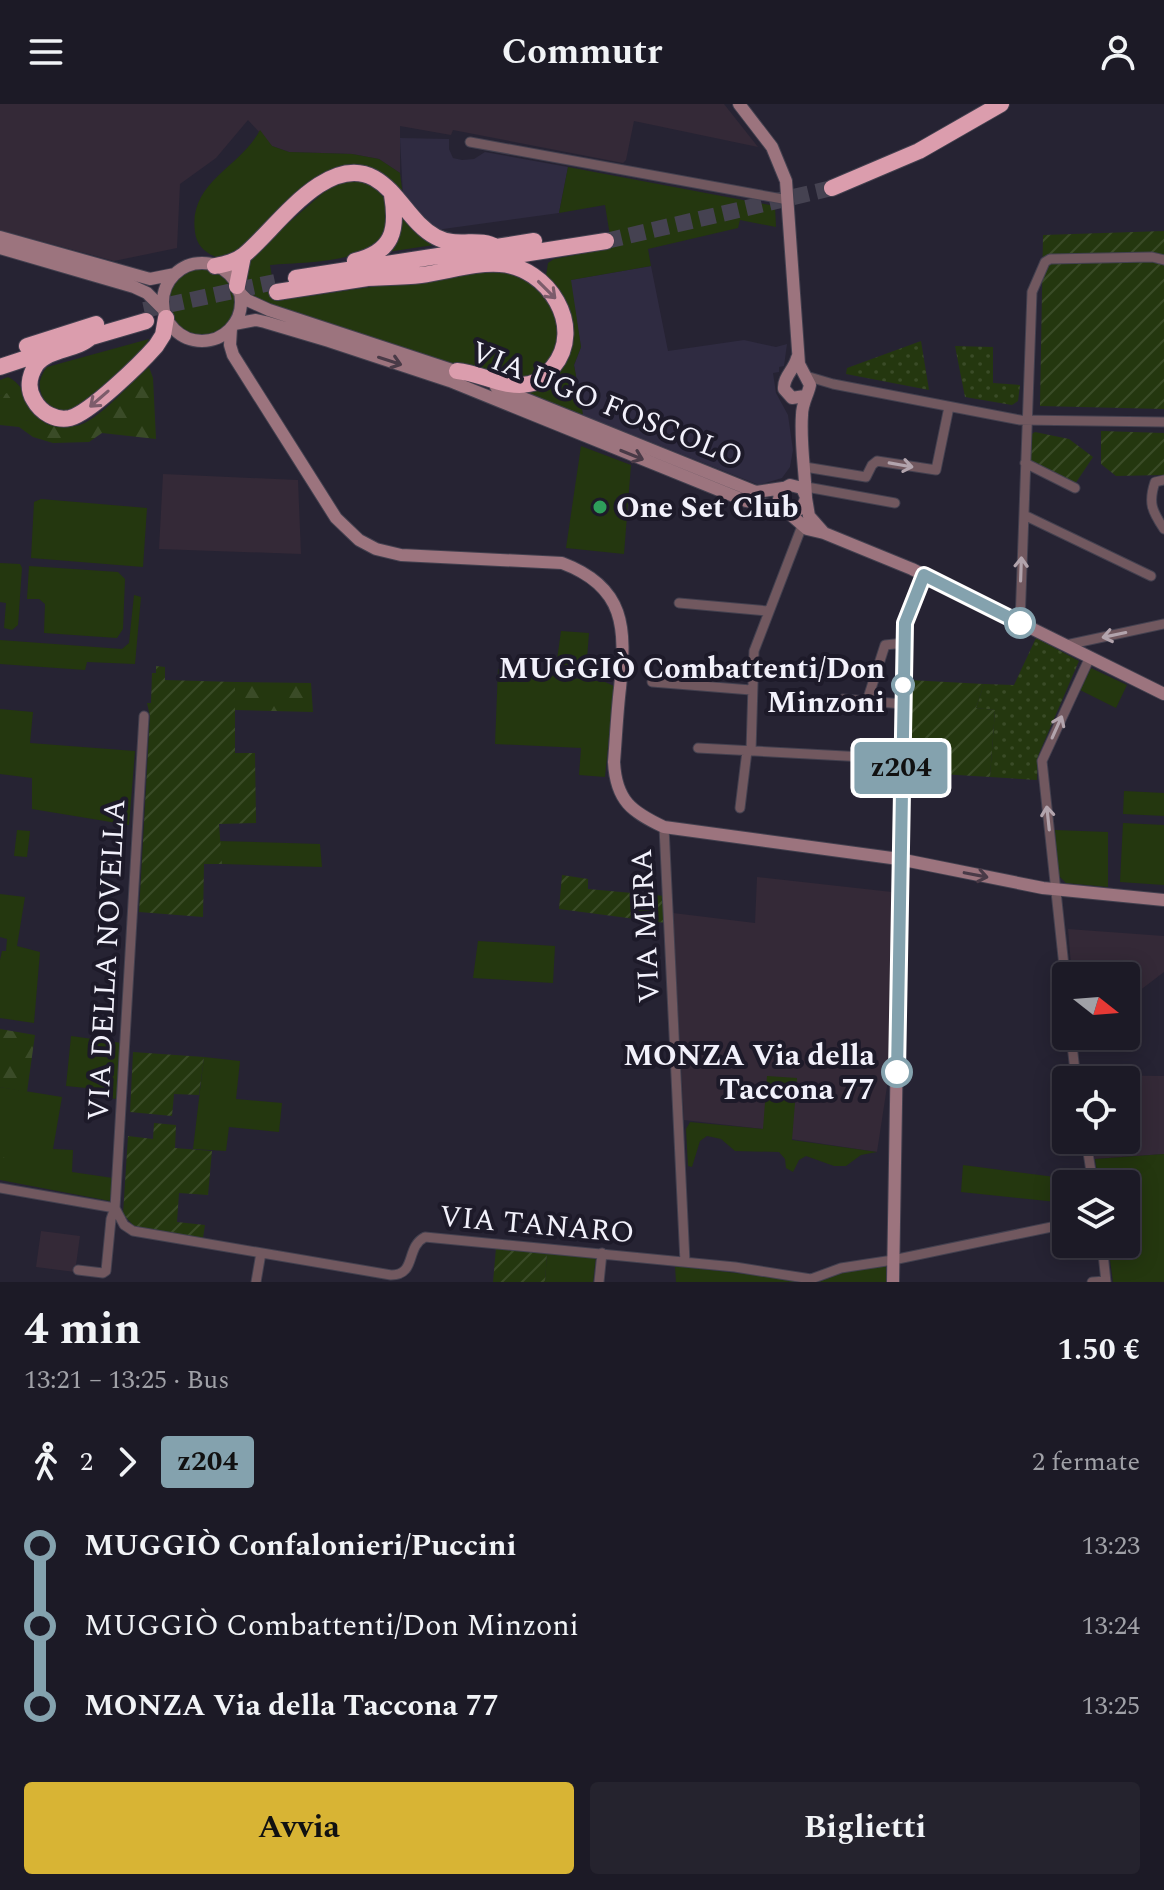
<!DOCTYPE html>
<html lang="it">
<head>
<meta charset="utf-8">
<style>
	:root { --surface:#1c1a26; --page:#25232e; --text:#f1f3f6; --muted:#a0a1a7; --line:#3a3843; --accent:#d8b434 }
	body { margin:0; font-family:Spectral,serif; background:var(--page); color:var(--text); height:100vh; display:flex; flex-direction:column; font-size:30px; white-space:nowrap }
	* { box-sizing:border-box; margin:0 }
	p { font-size:26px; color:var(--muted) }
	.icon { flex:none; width:44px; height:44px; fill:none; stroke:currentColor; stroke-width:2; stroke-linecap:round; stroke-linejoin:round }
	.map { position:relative; height:1178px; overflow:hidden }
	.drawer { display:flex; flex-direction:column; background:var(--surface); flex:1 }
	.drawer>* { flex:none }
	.badge { padding:0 16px; border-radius:6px; font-size:28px; line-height:52px }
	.needle { width:52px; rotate:107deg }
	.controls { position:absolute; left:1052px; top:858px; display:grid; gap:16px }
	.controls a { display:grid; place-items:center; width:88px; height:88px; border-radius:8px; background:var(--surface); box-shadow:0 4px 20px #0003,0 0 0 2px var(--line); font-size:40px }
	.map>.badge { position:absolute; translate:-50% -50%; box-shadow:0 0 0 4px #fff }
	.legs { display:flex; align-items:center; gap:12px; height:88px; padding:0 24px; font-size:26px }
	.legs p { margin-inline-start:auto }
	.headline { display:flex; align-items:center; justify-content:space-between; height:136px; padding:0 24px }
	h1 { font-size:44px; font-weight:700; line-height:60px }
	.cta { display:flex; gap:16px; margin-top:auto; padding:16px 24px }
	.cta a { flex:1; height:92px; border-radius:8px; background:var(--accent); color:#111; font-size:32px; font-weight:700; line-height:92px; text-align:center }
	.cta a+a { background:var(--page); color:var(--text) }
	ul { padding:0 24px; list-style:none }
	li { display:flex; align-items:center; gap:28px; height:80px; font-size:30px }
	li i { display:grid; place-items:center; width:12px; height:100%; margin:0 10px; background:currentColor }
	li i::after { content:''; width:20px; height:20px; margin:-10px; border:6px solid; border-radius:50%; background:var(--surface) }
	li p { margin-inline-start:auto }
	li:first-child i { background:linear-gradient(#0000 50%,currentColor 0) }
	li:last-child i { background:linear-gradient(currentColor 50%,#0000 0) }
	header { display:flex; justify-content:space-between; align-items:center; height:104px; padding:0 24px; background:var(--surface); font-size:36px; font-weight:700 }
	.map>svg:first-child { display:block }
	.built { fill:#2f2b41 }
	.industrial { fill:#342937 }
	.grass { fill:#24370f }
	.forest { fill:url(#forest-firs) }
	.park { fill:url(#park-dots) }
	.garden { fill:url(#garden-furrows) }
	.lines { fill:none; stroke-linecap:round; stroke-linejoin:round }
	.highway-tunnel { stroke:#454251; stroke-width:16; stroke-dasharray:16 8; stroke-linecap:butt }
	.street-casing { stroke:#43404f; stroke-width:11 }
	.secondary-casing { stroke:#43404f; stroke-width:14 }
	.highway-casing { stroke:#43404f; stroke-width:18 }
	.street { stroke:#71585f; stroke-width:9 }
	.secondary { stroke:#9c747e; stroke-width:12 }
	.highway { stroke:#db9dad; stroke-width:16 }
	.oneway { stroke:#7c5c6b }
	.oneway2 { stroke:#493a47 }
	.oneway3 { stroke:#b2a4ad }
	.line-1-casing { stroke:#fff; stroke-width:18 }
	.line-1 { stroke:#84a2ae; stroke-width:12 }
	.leisure-dot { fill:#2e9e5b; stroke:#1d1a29; stroke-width:3 }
	.stop-1-dot { fill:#fff; stroke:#84a2ae; stroke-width:4 }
	.labels { text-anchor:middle; stroke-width:8; stroke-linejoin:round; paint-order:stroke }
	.street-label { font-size:30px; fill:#f2f1fb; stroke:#1d1a29 }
	.poi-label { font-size:30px; font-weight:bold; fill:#f2f1fb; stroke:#1d1a29; text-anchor:start }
	.stop-label { font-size:30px; font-weight:bold; fill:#f2f1fb; stroke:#1d1a29; text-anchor:end }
</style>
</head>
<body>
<header><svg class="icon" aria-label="menu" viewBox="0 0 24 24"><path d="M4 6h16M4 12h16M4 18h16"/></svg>Commutr<svg class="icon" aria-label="person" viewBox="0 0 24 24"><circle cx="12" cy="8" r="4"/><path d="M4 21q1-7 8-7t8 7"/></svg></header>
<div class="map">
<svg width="1164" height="1178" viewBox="0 0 1164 1178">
	<defs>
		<pattern id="forest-firs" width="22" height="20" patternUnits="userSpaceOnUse" patternTransform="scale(2)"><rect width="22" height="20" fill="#24370f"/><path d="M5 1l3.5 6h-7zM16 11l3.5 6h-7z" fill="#3a4b27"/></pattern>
		<pattern id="park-dots" width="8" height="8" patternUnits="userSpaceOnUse" patternTransform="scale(2)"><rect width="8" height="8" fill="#24370f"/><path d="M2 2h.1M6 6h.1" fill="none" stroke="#3a4b27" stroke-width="1.8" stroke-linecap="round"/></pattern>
		<pattern id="garden-furrows" width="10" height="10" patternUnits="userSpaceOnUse" patternTransform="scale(2)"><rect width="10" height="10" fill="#24370f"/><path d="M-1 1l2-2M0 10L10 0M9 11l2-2" fill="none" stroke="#3a4b27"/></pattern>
	</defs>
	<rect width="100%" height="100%" fill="#262333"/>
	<path class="built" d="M400,34L449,35V45L453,54L462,56L474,55L485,48L568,63L559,109L436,126L403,93Z
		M651,162L668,247L744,236L776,243L787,240L784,262L779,263V268L773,269L776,289L788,311L793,346L790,363L782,374L759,381L583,311L574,261L581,243L570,176Z"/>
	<path class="industrial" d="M0,0H724L758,43L634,17L626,56L623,59L453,26L451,31L400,22V69L379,55L352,50L289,48L272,42L248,16L216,54L180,80L177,144L114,157L0,126Z
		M163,370L298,376L301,450L159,445Z
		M757,773L892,788L888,976L877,1048L791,1035L796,974L763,1025L684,1016L673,809L755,819Z
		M1068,825L1164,832V868L1126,897V872H1072Z
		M1084,971L1164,972V1050L1095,1055L1092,1036H1126V976H1085Z
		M41,1127L80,1132L75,1168L36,1163Z"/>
	<path class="grass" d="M260,26L272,42L289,48L352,50L379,55L400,69L403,93C390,85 368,66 355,62C327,54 255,131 234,151L225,156C210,152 197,145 195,128C188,78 240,64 260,26Z
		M568,63L775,102L776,123L740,116L738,124L648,145L651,162L571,176L581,243L574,261L583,311L528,289L556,275L567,256L570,236L563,195L546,172L548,159L554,155L612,144L605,101L559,109Z
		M354,76L372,81L385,95C386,104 389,118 386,126C375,160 301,158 270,161L276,197L499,164L536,179L557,212L559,234L549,261L529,276L498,273C463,263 257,205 246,186C240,176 244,166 246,156L331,82Z
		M400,109L435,138L434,141L387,148Z
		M167 198a35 35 0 1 1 70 0a35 35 0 1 1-70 0Z
		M149,235L141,250L73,309L53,308C40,292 34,280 47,263Z
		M8,273C31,284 23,309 51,322L24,316L7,290L0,292V276Z
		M581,342L631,361L624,450L566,444Z
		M41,395L147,404L143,463L31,454L34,398Z
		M0,459L20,460L22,464L18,521L12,526L4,524L6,499L0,498Z
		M29,462L118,468L125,475L123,525L117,534L44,529L45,500L39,495H27Z
		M134,491L141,493L135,560L87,558L85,566L0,560V536L122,545L129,539Z
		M561,527L589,529L586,567L556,563Z
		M1091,564L1127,581L1116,604L1080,586Z
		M498,565L605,578L614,582L605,673L579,671L581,644L495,640Z
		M0,605L33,608L30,639L135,647L129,721L32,705V674L0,670Z
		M1124,687L1164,689V712L1123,710Z
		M1123,719L1164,721V781L1120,778Z
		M17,726L30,727L27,753L14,752Z
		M1055,726L1108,728V783L1066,779L1057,770Z
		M218,737L320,740L322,763L222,760Z
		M0,790L25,793L17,842L40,848L34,919L0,914V856L2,847H6L7,835L0,833Z
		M478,837L555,842L553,879L473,874Z
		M71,932L122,939L118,995L86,992V984L66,982Z
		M204,953L240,957L236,995L282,999L279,1028L229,1023L226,1047L193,1045Z
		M767,972L797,974L792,1036L877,1048L861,1051L846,1062H834L806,1052L799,1056L793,1068L786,1064L785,1055L779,1048L735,1047L721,1035L707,1032L700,1037L692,1063L688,1062L686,1025L690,1018L763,1025Z
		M0,983L62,993L53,1045L73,1046L72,1068L113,1074L110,1097L0,1076Z
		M1164,1050V1178H1113L1108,1140H1126V1080H1099L1095,1055Z
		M963,1061L1086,1077L1087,1080H1066V1099L961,1088Z
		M547,1149L596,1153L593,1178H545Z
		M886,1160V1178H819L853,1165Z
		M675,1162L813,1178H676Z"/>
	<path class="forest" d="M149,263L153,274L156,335L102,329L89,338L53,339L33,333L19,323L0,321V292L7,289L25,316C41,319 58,324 75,322C96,320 132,277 149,263Z
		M235,578L311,579L313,608L235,606Z
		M0,925L35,931L27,988L0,983Z
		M0,1052L12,1057L17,1074L0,1075Z"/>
	<path class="park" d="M921,237L929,286L846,270L847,264Z
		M955,242L993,243V279L1020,281L1018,297L1012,301L965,293Z
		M1036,534L1079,557L1038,652L1037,676L990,673L995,606L976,604L984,580L1014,581Z"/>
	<path class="garden" d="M1164,127V305L1040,302L1043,131Z
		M1101,327L1164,329V371L1116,372L1101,360Z
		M1035,328L1069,335L1093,353L1075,380L1030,357V331Z
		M156,562L165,563V576L235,578V649H255L256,719L219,720L222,760H204L203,813L139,808L150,612L147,599H151L152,569H156Z
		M909,576L984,580L976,604L995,606L990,673L908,668Z
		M562,771L588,775V785L665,792L666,819L559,805Z
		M133,948L204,953L199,991L174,990L172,1012L130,1008Z
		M154,1019L176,1021L175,1044L212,1047L208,1091L179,1089L177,1118L205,1121L203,1134L134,1122L123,1110L128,1032L153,1035Z
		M496,1144L547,1149L545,1178H493Z"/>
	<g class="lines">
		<path class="highway-tunnel" d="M606,137L832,84
			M144,206L275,178"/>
		<g class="street-casing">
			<path id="street" d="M470,38L788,96
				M806,272L833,280L1020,316L1164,318
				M1025,359L1075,384
				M805,363L866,373L872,361L877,357L936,366L949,303
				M1164,376L1155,378C1148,399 1152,407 1164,425
				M801,382L895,399
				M1024,411L1151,472
				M679,499L768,507
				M1020,519L1032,188L1045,158L1050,155L1152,153L1164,156
				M1066,541L1164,520
				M652,578L751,586
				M843,595L867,597
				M903,600L867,597L885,541L904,539
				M698,644L901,655
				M751,647L754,547L802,422
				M740,704L747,647
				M664,723L685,1158
				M1066,881L1042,657L1090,553
				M1071,932L1076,976
				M1086,1036L1093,1080
				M0,1084L115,1104
				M115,1104L124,1121L133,1127L391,1171C417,1171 405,1143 425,1133L735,1163L811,1175L841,1164L893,1156L1066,1120
				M1102,1140L1106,1178
				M78,1166L103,1169L106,1167L111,1115L115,1104L144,612
				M256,1178L261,1149
				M599,1178L602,1149
				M1092,1178L1106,1177"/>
		</g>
		<g class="secondary-casing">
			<path id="secondary" d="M739,0L772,43L786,77L799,260L810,281C808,291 802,299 802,311C800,338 805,367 806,394C804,403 799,407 791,408L782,403L779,395L781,386L790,381L802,384L806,393
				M0,133L150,175L175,170
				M0,144L134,183L147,189L163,205
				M163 198a39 39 0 1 1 78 0a39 39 0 1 1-78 0Z
				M239,188L247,196L269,206L464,270
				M234,220L256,216L265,218L329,237L450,277L746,397L784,405
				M231,224L230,241L233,251L336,414L359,436L376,445L401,451L562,459C626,483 626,524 620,584C617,609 616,634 614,658C616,697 632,708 664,723L899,755L1043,784L1164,796
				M797,254C794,266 783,273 784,285L792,294L805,292
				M496,283L756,388L783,384
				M806,394L809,412L824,429
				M784,405L807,425L824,429L912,465L1164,590
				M893,1178L904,526L912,498L924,471"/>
		</g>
		<g class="highway-casing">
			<path id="highway" d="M832,84L919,47L1001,0
				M492,155L606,137
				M355,157C393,148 398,126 392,91
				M215,162C226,160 235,158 244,151C274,127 326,48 374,74C399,88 410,119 436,133C456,144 481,133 495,143
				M296,174L534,137
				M366,174C384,173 403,173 421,171C446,168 475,158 500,160C548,163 586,223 553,263C547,272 539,278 529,280C505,285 481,269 457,267
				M237,182L243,152
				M277,188L374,173
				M91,233C76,247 49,244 36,261C29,272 27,285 34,296C41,309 56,317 70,314C90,309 141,259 156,242L163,231L166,214
				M81,236L146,217
				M27,242L96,220
				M0,263L48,247"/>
		</g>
		<use href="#street" class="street"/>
		<use href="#secondary" class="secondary"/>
		<use href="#highway" class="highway"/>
	</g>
	<defs><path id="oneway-shaft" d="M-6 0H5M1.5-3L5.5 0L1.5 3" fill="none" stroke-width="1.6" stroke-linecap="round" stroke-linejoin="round" transform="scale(2)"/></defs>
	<g class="oneway">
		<use href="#oneway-shaft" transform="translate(547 186) rotate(45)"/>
		<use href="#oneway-shaft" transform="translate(99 295) rotate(139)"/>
	</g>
	<g class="oneway2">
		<use href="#oneway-shaft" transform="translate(390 257) rotate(18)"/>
		<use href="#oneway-shaft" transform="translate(632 351) rotate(22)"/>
		<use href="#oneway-shaft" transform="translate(976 771) rotate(11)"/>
	</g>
	<g class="oneway3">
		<use href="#oneway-shaft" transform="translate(901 361) rotate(10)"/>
		<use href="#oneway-shaft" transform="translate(1021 465) rotate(-88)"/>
		<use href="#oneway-shaft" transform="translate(1114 531) rotate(168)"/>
		<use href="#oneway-shaft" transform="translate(1057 623) rotate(-66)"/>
		<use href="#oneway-shaft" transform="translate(1048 714) rotate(-96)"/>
	</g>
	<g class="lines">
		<g class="line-1-casing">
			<path id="line-1" d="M897,968L905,519L924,471L1020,519"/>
		</g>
		<use href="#line-1" class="line-1"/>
	</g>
	<circle class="leisure-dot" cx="600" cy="403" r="8"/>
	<g class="stop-1-dot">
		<circle cx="1020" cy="519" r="14"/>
		<circle cx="903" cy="581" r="10"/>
		<circle cx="897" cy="968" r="14"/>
	</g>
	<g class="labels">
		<g class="street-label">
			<text transform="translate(607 300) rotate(22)" y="10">VIA UGO FOSCOLO</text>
			<text transform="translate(645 822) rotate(-93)" y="10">VIA MERA</text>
			<text transform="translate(106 856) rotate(-87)" y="10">VIA DELLA NOVELLA</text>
			<text transform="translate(537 1120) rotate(5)" y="10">VIA TANARO</text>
		</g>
		<g class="poi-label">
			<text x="616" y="413">One Set Club</text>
		</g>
		<g class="stop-label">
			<text x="885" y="574">MUGGIÒ Combattenti/Don<tspan x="885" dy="34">Minzoni</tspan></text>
			<text x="875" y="961">MONZA Via della<tspan x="875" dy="34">Taccona 77</tspan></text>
		</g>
	</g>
</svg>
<div class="controls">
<a><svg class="needle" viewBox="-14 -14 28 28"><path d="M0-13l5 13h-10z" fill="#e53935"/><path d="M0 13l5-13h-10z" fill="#a0a1a7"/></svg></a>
<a><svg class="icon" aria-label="locate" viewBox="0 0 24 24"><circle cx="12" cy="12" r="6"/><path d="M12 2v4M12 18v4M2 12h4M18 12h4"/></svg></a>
<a><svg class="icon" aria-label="layers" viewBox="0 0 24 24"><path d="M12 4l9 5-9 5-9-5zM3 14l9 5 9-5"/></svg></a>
</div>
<b class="badge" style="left:901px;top:664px;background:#84a2ae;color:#111">z204</b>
</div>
<section class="drawer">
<div class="headline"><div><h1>4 min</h1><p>13:21 – 13:25 · Bus</p></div><b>1.50 €</b></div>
<div class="legs"><svg class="icon" aria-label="walk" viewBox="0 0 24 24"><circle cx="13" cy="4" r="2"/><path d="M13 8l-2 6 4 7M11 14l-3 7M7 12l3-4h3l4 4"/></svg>2<svg class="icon" aria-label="forward" viewBox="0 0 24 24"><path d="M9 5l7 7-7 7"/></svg><b class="badge" style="background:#84a2ae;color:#111">z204</b><p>2 fermate</p></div>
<ul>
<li><i style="color:#84a2ae"></i><b>MUGGIÒ Confalonieri/Puccini</b><p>13:23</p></li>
<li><i style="color:#84a2ae"></i><span>MUGGIÒ Combattenti/Don Minzoni</span><p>13:24</p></li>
<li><i style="color:#84a2ae"></i><b>MONZA Via della Taccona 77</b><p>13:25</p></li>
</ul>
<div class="cta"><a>Avvia</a><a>Biglietti</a></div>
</section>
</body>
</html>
